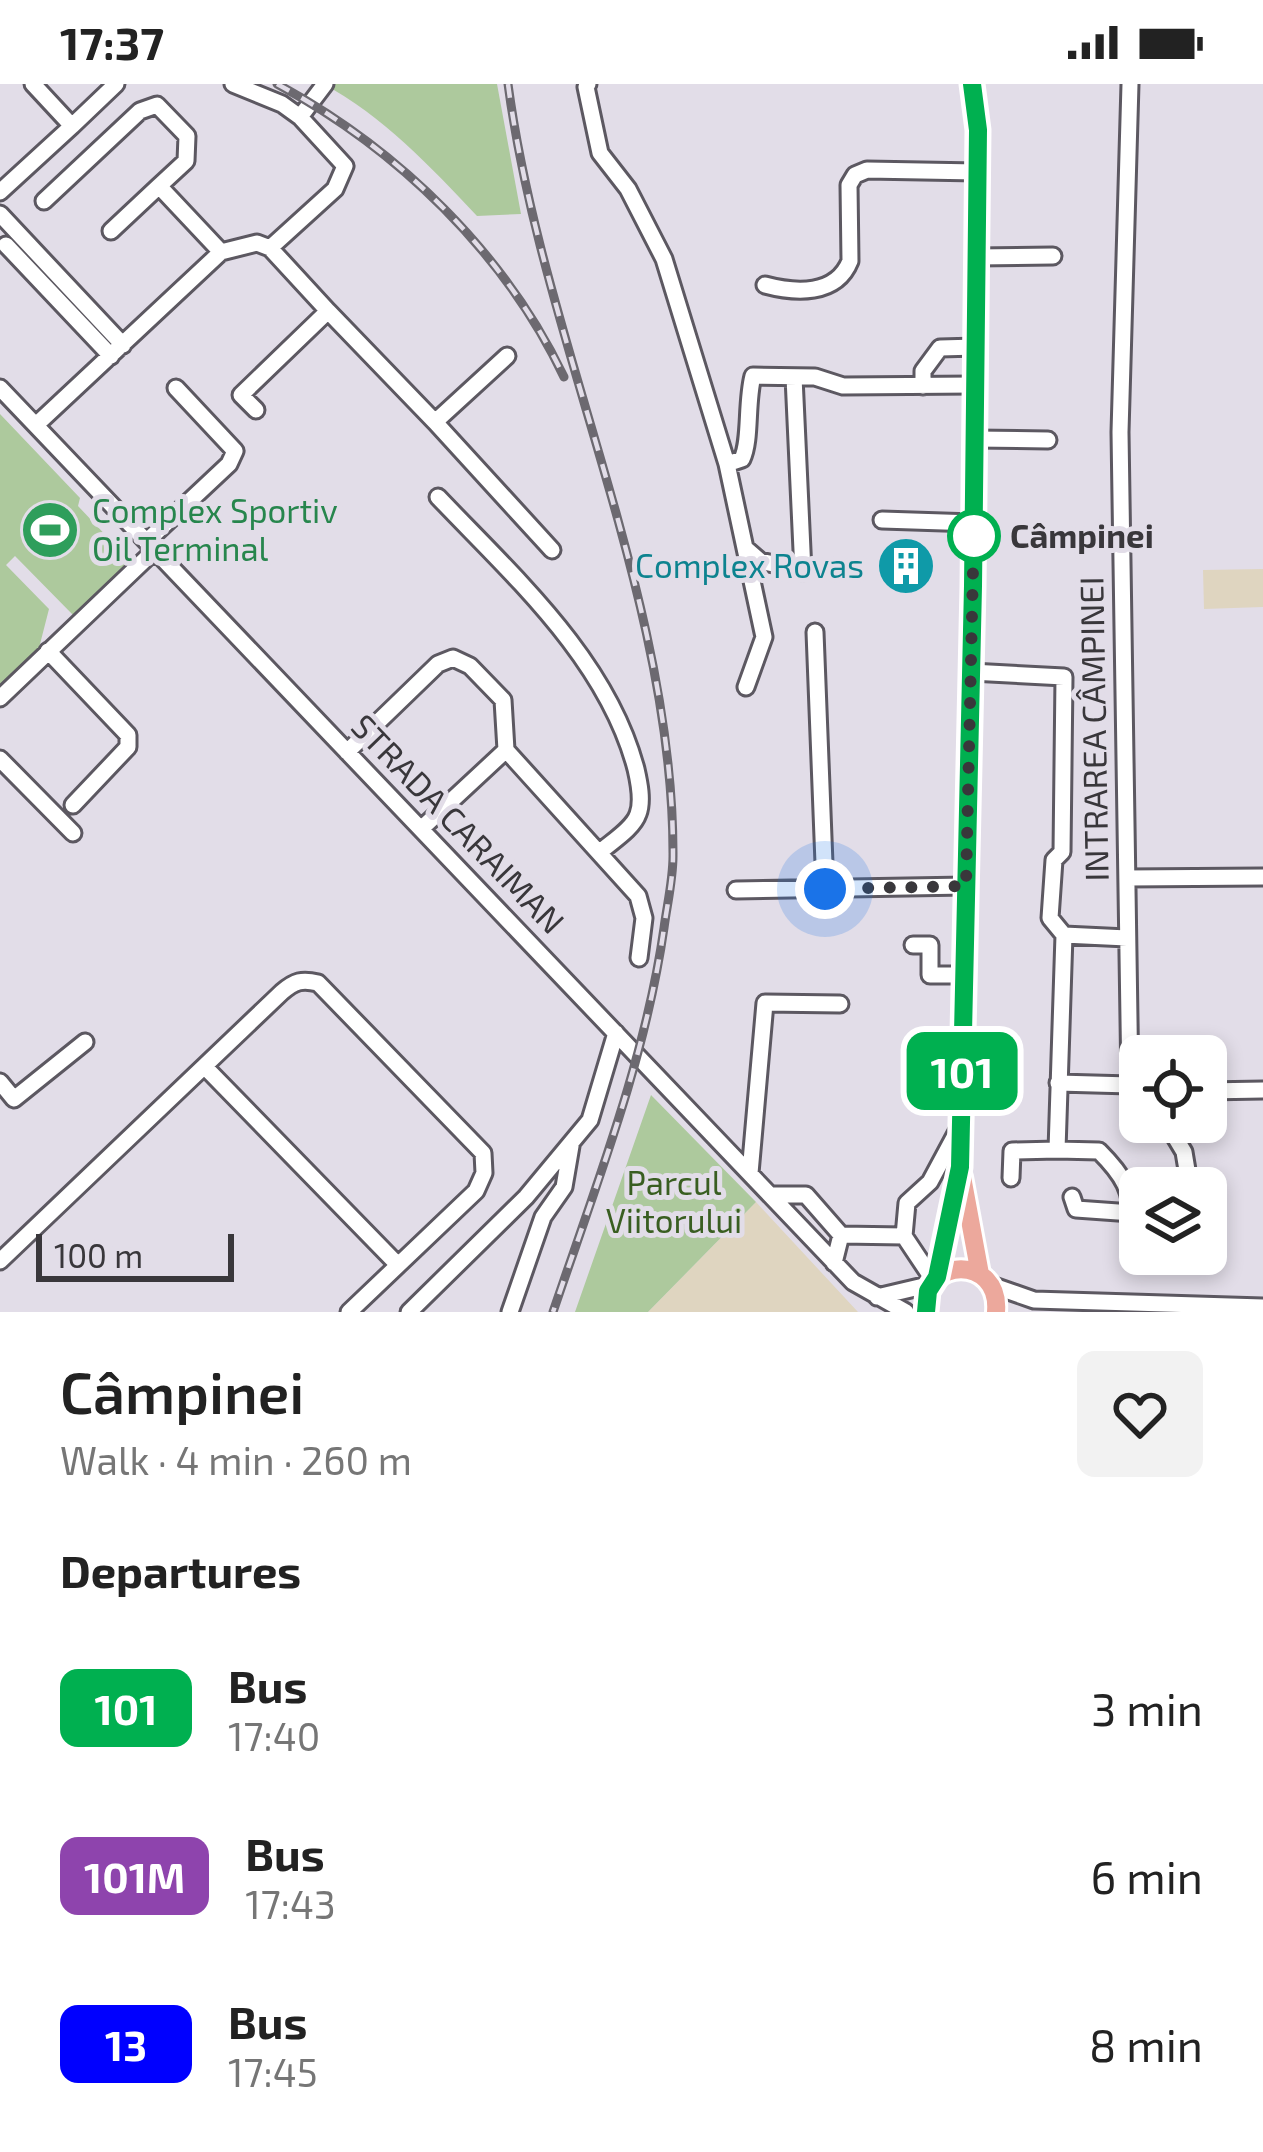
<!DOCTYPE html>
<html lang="en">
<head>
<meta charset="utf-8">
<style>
	:root { --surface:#fff; --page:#f2f2f2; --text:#222; --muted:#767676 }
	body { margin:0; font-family:"Exo 2",sans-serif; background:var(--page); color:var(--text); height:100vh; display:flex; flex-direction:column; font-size:45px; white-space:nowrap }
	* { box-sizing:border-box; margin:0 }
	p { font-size:39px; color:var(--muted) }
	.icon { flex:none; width:66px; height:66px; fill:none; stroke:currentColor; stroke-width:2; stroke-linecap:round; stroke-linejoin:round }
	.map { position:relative; height:1228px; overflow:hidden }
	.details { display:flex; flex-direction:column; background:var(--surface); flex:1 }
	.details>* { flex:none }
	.badge { padding:0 24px; border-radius:18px; font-size:42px; line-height:78px }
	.buttons { position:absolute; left:1119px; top:951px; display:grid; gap:24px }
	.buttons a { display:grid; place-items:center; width:108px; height:108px; border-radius:18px; background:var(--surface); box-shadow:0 6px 18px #0003; font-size:60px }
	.scale { position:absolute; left:36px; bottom:30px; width:198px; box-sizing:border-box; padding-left:12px; border:6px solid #39373b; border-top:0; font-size:33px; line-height:42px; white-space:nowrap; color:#39373b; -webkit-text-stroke:9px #e2dde8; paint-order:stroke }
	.you { position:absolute; width:60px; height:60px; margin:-30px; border:9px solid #fff; border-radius:50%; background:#1a73e8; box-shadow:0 0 0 18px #1a73e833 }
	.map>.badge { position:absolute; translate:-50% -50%; box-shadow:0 0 0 6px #fff }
	h2 { padding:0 60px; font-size:45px; line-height:108px }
	.round { display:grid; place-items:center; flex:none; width:126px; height:126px; border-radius:18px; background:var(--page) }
	.summary { display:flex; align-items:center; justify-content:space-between; height:204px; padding:0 60px }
	h1 { font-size:57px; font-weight:600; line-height:90px }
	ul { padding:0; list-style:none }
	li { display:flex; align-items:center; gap:36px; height:168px; padding:0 60px }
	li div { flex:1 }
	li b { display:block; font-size:45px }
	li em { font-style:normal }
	li .badge { min-width:132px; font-weight:700; text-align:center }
	.status { display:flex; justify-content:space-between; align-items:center; height:84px; padding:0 60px; background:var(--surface); direction:ltr }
	.status svg { height:33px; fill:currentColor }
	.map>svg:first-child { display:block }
	.education { fill:#dfd5c0 }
	.green { fill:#adc99d }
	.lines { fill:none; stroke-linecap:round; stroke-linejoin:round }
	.minor-casing { stroke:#5c5861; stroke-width:21 }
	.major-casing { stroke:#fff; stroke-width:24 }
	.minor { stroke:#fff; stroke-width:15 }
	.major { stroke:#eca89c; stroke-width:18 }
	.rail-casing { stroke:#6c6970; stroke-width:9 }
	.rail { stroke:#e2dde8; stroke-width:4.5; stroke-dasharray:14; stroke-linecap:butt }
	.line-casing { stroke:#fff; stroke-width:27 }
	.line { stroke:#00b050; stroke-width:18 }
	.walk { stroke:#39373b; stroke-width:12; stroke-dasharray:0 21.6 }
	.stop-dot { fill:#fff; stroke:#00b050; stroke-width:6 }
	.labels { text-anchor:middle; stroke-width:10; stroke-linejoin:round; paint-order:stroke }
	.leisure-label { font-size:33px; fill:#27864d; stroke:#e2dde8; text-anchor:start }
	.stop-label { font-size:33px; font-weight:bold; fill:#39373b; stroke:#e2dde8; text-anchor:start }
	.culture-label { font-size:33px; fill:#0d838f; stroke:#e2dde8; text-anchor:end }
	.street-label { font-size:33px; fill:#39373b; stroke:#e2dde8 }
	.park-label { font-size:33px; fill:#395e21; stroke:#e2dde8 }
</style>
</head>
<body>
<div class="status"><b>17:37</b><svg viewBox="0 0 49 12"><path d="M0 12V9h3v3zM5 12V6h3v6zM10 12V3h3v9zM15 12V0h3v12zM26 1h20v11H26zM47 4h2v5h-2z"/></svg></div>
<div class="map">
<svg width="1263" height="1228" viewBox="0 0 1263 1228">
	<rect width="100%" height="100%" fill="#e2dde8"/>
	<path class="education" d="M1263,485V523L1204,525L1203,486Z
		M756,1118L858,1228H648Z"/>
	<path class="green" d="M323,0H497L521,130L477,132C431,83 382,31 323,0Z
		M0,330L80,414L78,422L130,477L74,532L15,472L6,481L49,525L39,564L0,601Z
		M651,1011L756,1118L648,1228H575Z"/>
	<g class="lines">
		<g class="minor-casing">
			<path id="minor" d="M233,0L282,20L300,33
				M588,0L586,3L600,69L628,105L664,175L727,380L742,375C751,356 746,319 753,292L815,293L843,302L975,301
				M72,42L116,0
				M0,108L72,42L33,0
				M44,117L140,27L157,21L187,52L186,77L159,102
				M0,130L123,261
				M111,147L159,102L221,168
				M6,161L111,272
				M270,164L328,227
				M976,173L1053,172
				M765,201C795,209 836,212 850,177L849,101L855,91L867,86L977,88
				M507,272L435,338L552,466
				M794,293L803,488
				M923,302V287L940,264L976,263
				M0,304L853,1198L906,1228
				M256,326L241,311L328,227L435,338
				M36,341L221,168L257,159L270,164L335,105L345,82L300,33L325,0
				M975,355L1048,356
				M727,380L764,553L746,603
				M438,413C513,492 607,575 636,685C639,698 643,717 638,730C633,745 611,758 599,769
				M882,436L974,439
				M147,457L229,380L235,367L176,304
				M745,464L760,477L778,481
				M815,548L825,805
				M48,567L128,651V663L73,721
				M971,588L1064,593L1062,768L1054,776L1050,834L1064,851L1127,854
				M0,614L155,466
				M347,668L438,580L453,574L470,582L503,616L506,666
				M0,675L73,749
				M421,745L506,666L638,812L644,834L639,874
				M1127,794L1263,793
				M736,806L966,802
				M1064,851L1057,1066L1099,1067C1123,1091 1133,1107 1132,1141H1140
				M913,861H930V891H964
				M205,983L398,1181
				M0,998L14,1015L85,958
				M1058,999L1130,1001L1140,1009
				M1130,1001L1120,348L1130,0
				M1206,1007L1263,1006
				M1166,1038L1184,1068L1190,1104
				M750,1089L765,919L840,920
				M1011,1094L1012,1067L1057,1066
				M770,1111H806L841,1151L834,1179
				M1072,1113L1076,1125L1132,1129
				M841,1151L904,1152
				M0,1177L282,908C295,897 302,895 318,899L483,1069L484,1089L476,1107L349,1228
				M934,1197L904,1152L907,1119L930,1098L959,1044
				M991,1201L1034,1216L1263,1223
				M877,1213L932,1200
				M409,1228L526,1113L590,1036L616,949
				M510,1228L543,1133L564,1103L571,1062"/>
		</g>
		<g class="major-casing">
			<path id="major" d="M962,1093L980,1190
				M937,1193L960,1083L973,502L978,46L972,0
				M926,1228C921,1171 1001,1171 996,1228"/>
		</g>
		<use href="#minor" class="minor"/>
		<use href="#major" class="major"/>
		<g class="rail-casing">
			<path id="rail" d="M277,0C398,65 505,169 564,293
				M508,0C542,257 674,513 673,772C673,796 667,821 664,844C645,977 596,1101 553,1228"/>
		</g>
		<use href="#rail" class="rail"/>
	</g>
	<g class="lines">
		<g class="line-casing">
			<path id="line" d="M926,1228L928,1207L937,1193L960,1083L973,502L978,46L972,0"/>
		</g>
		<use href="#line" class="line"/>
		<path class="walk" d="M825,805L966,802L974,440V452"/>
	</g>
	<defs>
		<g id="stadium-disc" transform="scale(3)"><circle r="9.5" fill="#2e9e5b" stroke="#e2dde8"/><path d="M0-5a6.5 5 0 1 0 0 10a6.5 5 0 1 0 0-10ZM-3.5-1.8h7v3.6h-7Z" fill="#fff"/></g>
		<g id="building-disc" transform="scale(3)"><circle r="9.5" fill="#0f9aa8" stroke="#e2dde8"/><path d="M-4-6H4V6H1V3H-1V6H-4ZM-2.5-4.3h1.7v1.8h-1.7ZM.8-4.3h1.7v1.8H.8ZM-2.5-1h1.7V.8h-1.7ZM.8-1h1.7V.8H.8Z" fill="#fff"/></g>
	</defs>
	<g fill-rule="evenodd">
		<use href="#stadium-disc" x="50" y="446"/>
		<use href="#building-disc" x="906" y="482"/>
	</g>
	<circle class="stop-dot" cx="974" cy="452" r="24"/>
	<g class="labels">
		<g class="leisure-label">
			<text x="92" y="439">Complex Sportiv<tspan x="92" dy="38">Oil Terminal</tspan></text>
		</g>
		<g class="stop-label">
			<text x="1010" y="464">Câmpinei</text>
		</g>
		<g class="culture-label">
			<text x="864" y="494">Complex Rovas</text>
		</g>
		<g class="street-label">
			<text transform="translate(1094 645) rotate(-91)" y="12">INTRAREA CÂMPINEI</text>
			<text transform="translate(458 740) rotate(46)" y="12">STRADA CARAIMAN</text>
		</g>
		<g class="park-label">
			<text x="674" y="1111">Parcul<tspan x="674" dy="38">Viitorului</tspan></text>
		</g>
	</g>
</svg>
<div class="buttons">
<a><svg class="icon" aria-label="locate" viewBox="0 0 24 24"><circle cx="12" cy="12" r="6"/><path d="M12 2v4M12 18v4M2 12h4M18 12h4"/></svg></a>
<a><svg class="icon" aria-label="layers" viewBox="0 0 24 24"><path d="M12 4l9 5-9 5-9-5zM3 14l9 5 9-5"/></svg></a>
</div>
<div class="scale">100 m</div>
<div class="you" style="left:825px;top:805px"></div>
<b class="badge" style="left:962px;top:987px;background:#00b050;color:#fff">101</b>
</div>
<section class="details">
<div class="summary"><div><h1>Câmpinei</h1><p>Walk · 4 min · 260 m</p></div><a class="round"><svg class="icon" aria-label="heart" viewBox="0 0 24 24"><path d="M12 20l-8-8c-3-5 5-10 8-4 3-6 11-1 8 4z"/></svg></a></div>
<h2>Departures</h2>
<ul>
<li><span class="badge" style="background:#00b050;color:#fff">101</span><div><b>Bus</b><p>17:40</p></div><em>3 min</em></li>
<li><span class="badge" style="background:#8e44ad;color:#fff">101M</span><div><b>Bus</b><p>17:43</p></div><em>6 min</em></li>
<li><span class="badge" style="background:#00f;color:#fff">13</span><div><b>Bus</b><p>17:45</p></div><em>8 min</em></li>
</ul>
</section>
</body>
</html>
